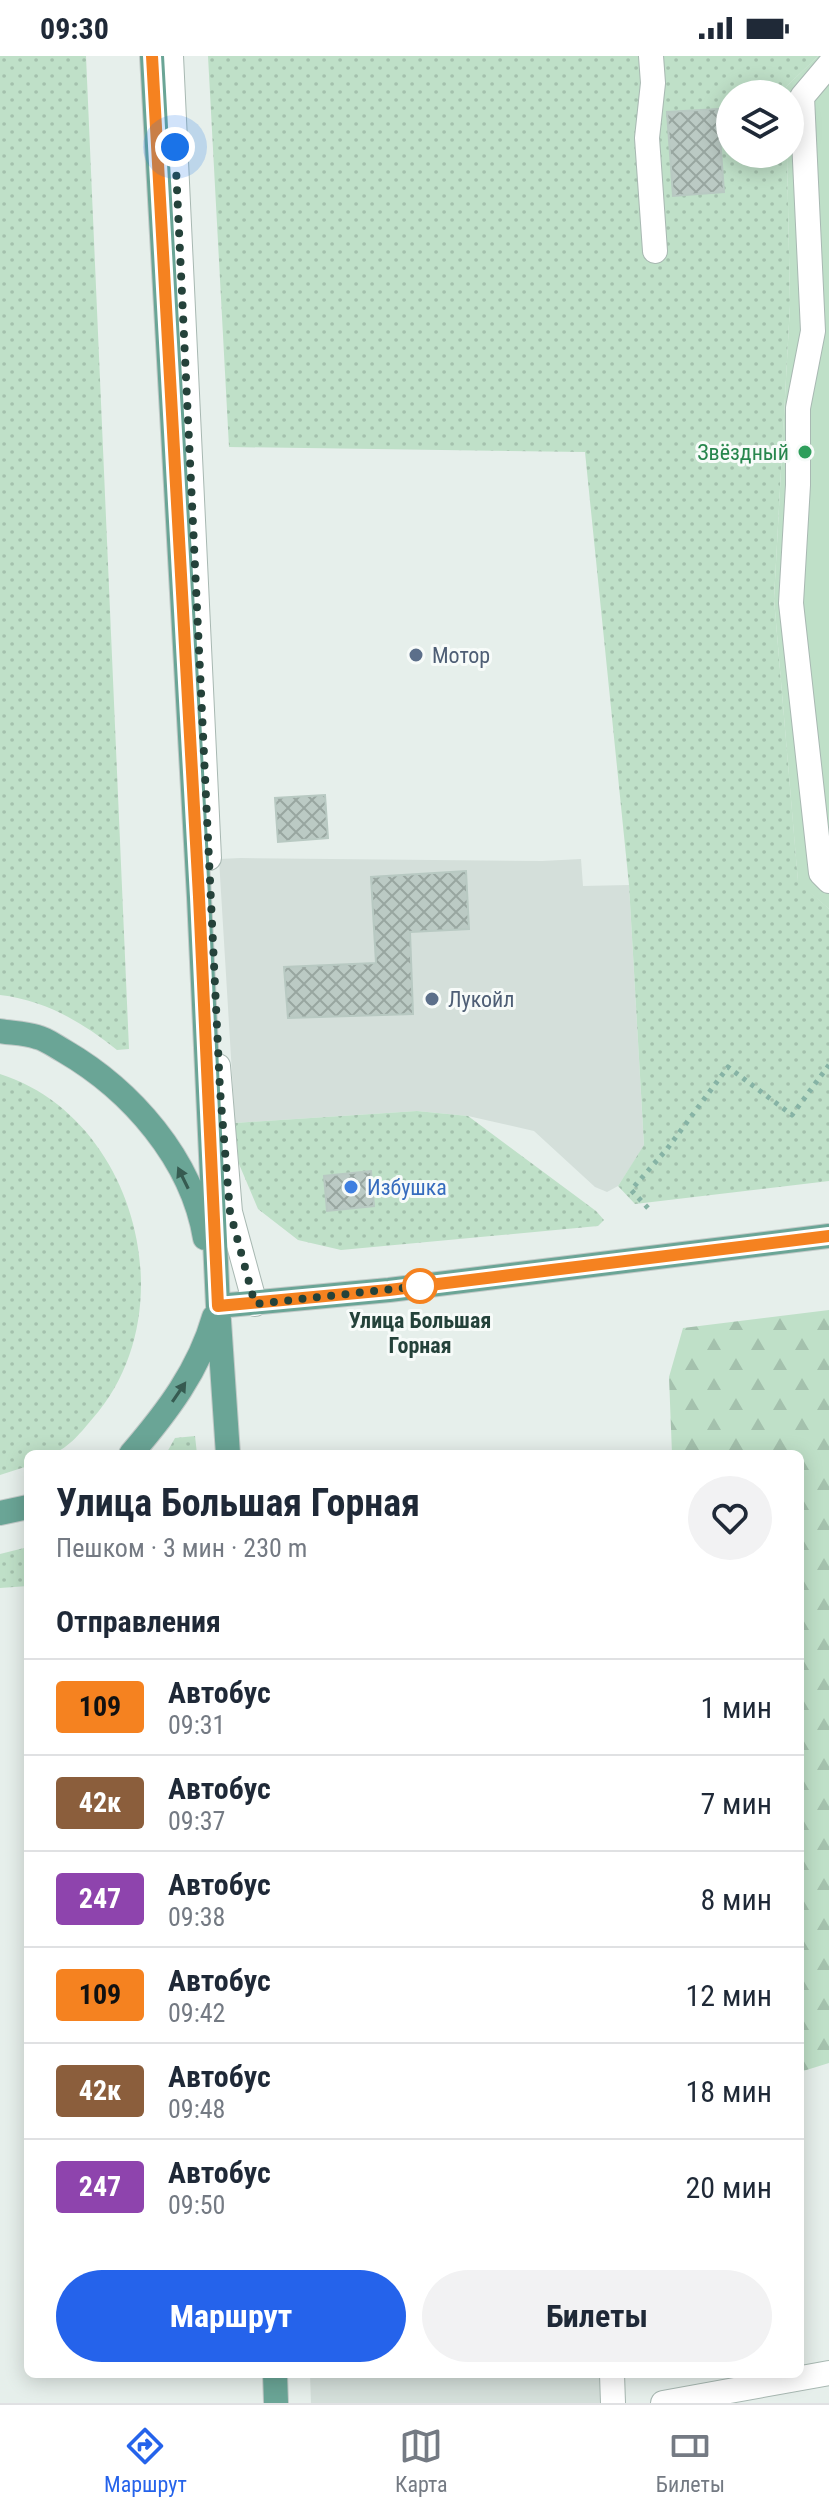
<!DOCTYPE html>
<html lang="ru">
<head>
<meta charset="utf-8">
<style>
	:root { --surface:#fff; --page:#f2f2f3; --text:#1f2937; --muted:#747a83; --line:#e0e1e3; --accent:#2563eb }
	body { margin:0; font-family:"Roboto Condensed",sans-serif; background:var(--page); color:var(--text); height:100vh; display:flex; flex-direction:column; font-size:30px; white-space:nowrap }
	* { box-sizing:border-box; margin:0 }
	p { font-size:26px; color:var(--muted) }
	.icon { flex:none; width:44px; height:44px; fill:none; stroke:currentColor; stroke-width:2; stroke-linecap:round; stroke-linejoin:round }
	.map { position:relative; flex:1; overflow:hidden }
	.drawer { position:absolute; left:24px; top:1394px; width:780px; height:928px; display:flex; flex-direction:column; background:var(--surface); border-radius:12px; box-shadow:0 4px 20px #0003 }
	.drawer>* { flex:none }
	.badge { padding:0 16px; border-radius:6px; font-size:28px; line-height:52px }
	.buttons { position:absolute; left:716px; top:24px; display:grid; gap:16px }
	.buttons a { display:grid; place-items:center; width:88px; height:88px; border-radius:50%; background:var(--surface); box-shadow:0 4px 20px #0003; font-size:40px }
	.you { position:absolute; width:40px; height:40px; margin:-20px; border:6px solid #fff; border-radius:50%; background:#1a73e8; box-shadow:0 0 0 12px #1a73e833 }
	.map>.badge { position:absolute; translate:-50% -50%; box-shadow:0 0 0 4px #fff }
	h2 { padding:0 32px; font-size:30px; line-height:72px }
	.round { display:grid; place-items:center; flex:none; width:84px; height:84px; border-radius:42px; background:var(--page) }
	.overview { display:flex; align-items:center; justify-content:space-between; height:136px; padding:0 32px }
	h1 { font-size:38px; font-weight:700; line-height:60px }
	.action { display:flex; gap:16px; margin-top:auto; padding:16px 32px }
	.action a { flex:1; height:92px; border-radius:48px; background:var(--accent); color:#fff; font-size:32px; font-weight:700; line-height:92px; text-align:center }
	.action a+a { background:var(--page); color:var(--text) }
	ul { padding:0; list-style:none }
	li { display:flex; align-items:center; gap:24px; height:96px; padding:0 32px; border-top:2px solid var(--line) }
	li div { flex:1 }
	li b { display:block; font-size:30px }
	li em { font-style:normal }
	li .badge { min-width:88px; font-weight:700; text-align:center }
	.status { display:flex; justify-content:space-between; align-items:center; height:56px; padding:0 40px; background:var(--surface); direction:ltr }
	.status svg { height:22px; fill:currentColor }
	.dock { display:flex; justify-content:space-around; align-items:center; height:112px; border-top:2px solid var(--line); background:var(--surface); font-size:22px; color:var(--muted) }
	.dock a { display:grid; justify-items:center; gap:4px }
	.dock .selected { color:var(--accent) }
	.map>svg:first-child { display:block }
	.built { fill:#d4dfda }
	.grass { fill:url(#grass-dots) }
	.forest { fill:url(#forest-firs) }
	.pitch { fill:#bfe0c8 }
	.building { fill:url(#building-cross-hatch); stroke:#b8c9c2; stroke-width:2 }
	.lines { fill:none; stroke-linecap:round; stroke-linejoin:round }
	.minor-casing { stroke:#a8b8b2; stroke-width:26 }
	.major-casing { stroke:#c2cac8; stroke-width:26 }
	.path { stroke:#86b3a5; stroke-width:5; stroke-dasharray:4 6; stroke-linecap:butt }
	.minor { stroke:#fff; stroke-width:24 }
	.major { stroke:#6aa596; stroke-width:24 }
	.oneway { fill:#365b51 }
	.line-casing { stroke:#fff; stroke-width:18 }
	.line { stroke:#f58220; stroke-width:12 }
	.walk { stroke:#24423a; stroke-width:8; stroke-dasharray:0 14.4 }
	.leisure-dot { fill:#2e9e5b; stroke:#f7fbf9; stroke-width:3 }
	.service-dot { fill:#5c6f8a; stroke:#f7fbf9; stroke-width:3 }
	.shop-dot { fill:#3f7fe0; stroke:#f7fbf9; stroke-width:3 }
	.stop-dot { fill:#fff; stroke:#f58220; stroke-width:4 }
	.labels { text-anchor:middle; stroke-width:6; stroke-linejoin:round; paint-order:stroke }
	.leisure-label { font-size:22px; fill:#27864d; stroke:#f7fbf9; text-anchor:end }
	.service-label { font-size:22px; fill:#4e5e75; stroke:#f7fbf9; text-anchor:start }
	.shop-label { font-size:22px; fill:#366cbe; stroke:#f7fbf9; text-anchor:start }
	.stop-label { font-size:22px; font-weight:bold; fill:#24423a; stroke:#f7fbf9 }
</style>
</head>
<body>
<div class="status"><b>09:30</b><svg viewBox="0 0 49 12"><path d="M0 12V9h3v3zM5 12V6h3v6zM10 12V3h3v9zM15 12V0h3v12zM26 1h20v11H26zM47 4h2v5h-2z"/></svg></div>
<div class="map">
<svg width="829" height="2347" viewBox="0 0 829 2347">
	<defs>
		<pattern id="grass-dots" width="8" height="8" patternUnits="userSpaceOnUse" patternTransform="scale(2)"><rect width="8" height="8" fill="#bfe0c8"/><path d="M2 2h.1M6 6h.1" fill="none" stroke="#a4c1ad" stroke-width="1.8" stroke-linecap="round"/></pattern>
		<pattern id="forest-firs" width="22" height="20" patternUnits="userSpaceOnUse" patternTransform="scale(2)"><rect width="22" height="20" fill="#bfe0c8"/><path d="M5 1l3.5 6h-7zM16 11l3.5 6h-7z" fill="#a4c1ad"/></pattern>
		<pattern id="building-cross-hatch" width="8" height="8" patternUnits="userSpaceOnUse" patternTransform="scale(2)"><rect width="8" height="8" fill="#bbcac4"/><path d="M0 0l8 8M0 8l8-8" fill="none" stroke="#98a6a0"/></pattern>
	</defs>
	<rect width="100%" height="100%" fill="#e6efeb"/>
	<path class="built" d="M241,802L542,805L581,803L583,830L629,829L644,1090L618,1130L607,1136L595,1131L534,1075L468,1060L417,1055L235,1067L219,803Z
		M310,2318H607L609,2347H311Z"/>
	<path class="grass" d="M0,0H86L129,993L117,994C82,966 45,944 0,939Z
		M208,0H818L786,31V38H730V98H787L790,249L774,543L798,825L829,853V1125L635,1148L618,1130L644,1089L629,829L585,396L229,391Z
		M0,1018C136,1061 187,1255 93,1362C83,1374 68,1393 52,1398C46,1400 35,1398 28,1398V1410L0,1419Z
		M417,1055L468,1060L596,1155L604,1164L598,1170L341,1194L298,1184L258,1153L239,1108L235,1067Z
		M195,1380L197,1398H166L175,1382Z
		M28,1491V1530L0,1532V1498Z"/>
	<path class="forest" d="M829,1254V2007L800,2016V1398H672L669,1321L683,1272Z"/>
	<path class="pitch" d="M818,0H829V853L798,826L774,543L790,249L787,98H790V38H786V31Z"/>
	<path class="building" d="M718,53L724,136L673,140L667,56Z
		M325,739L328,782L278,786L275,742Z
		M466,815L469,873L410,876L413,958L288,962L284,911L376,907L371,821Z
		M371,1115L374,1150L327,1155L324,1120Z"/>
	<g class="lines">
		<g class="minor-casing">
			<path id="minor" d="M171,0L209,802
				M651,0L653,27L647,82L655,195
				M829,9L802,41L813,275L798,352V429L791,547L821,817L829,825
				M218,1010L230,1156L255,1248
				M612,2318L613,2347
				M663,2347L829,2317"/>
		</g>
		<g class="major-casing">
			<path id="major" d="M152,0L199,841L218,1250L228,1398
				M0,975C12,977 25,977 37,981C46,983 55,990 64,995C131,1034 192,1103 205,1182
				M218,1250L389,1234L829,1180
				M131,1398C167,1356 199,1314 214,1261
				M0,1457L28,1451
				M275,2318L276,2347"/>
		</g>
		<path class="path" d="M648,1152L631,1134L667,1093L728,1011L792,1059L829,1009"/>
		<use href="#minor" class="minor"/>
		<use href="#major" class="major"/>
	</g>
	<defs><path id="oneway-solid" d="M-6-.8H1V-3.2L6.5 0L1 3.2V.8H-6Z" transform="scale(2)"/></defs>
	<g class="oneway">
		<use href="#oneway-solid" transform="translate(183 1122) rotate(-116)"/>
		<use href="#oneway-solid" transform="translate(179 1336) rotate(-56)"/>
	</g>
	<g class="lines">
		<g class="line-casing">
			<path id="line" d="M152,0L199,841L218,1250L389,1234L829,1180"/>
		</g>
		<use href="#line" class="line"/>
		<path class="walk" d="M175,91L220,1034L230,1156L255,1248L420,1230"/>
	</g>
	<circle class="leisure-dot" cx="805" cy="396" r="8"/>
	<g class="service-dot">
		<circle cx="416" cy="599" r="8"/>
		<circle cx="432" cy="943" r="8"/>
	</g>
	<circle class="shop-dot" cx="351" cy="1131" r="8"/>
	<circle class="stop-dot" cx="420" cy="1230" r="16"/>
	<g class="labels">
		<g class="leisure-label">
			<text x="789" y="404">Звёздный</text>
		</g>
		<g class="service-label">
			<text x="432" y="607">Мотор</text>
			<text x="448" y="951">Лукойл</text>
		</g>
		<g class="shop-label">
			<text x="367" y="1139">Избушка</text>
		</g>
		<g class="stop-label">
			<text x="420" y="1272">Улица Большая<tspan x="420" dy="25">Горная</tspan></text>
		</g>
	</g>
</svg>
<div class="buttons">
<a><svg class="icon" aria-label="layers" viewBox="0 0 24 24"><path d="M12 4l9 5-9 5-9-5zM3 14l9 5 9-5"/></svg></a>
</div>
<div class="you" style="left:175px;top:91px"></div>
<section class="drawer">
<div class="overview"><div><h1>Улица Большая Горная</h1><p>Пешком · 3 мин · 230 m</p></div><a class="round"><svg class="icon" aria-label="heart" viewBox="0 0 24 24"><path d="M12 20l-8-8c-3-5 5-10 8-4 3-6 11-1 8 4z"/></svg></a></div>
<h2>Отправления</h2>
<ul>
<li><span class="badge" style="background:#f58220;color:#111">109</span><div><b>Автобус</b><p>09:31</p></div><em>1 мин</em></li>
<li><span class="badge" style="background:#8b5e3c;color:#fff">42к</span><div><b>Автобус</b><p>09:37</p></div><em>7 мин</em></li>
<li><span class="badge" style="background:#8e44ad;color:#fff">247</span><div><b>Автобус</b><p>09:38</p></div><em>8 мин</em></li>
<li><span class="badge" style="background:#f58220;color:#111">109</span><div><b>Автобус</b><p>09:42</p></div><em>12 мин</em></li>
<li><span class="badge" style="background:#8b5e3c;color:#fff">42к</span><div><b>Автобус</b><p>09:48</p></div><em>18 мин</em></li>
<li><span class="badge" style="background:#8e44ad;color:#fff">247</span><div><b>Автобус</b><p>09:50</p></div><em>20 мин</em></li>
</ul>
<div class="action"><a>Маршрут</a><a>Билеты</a></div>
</section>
</div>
<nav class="dock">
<a class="selected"><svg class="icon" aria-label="directions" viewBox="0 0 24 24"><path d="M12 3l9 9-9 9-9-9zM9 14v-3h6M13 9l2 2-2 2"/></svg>Маршрут</a>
<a><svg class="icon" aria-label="map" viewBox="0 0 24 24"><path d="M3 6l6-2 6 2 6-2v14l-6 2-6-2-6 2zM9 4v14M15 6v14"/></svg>Карта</a>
<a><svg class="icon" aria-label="tickets" viewBox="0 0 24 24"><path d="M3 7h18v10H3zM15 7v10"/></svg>Билеты</a>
</nav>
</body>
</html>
